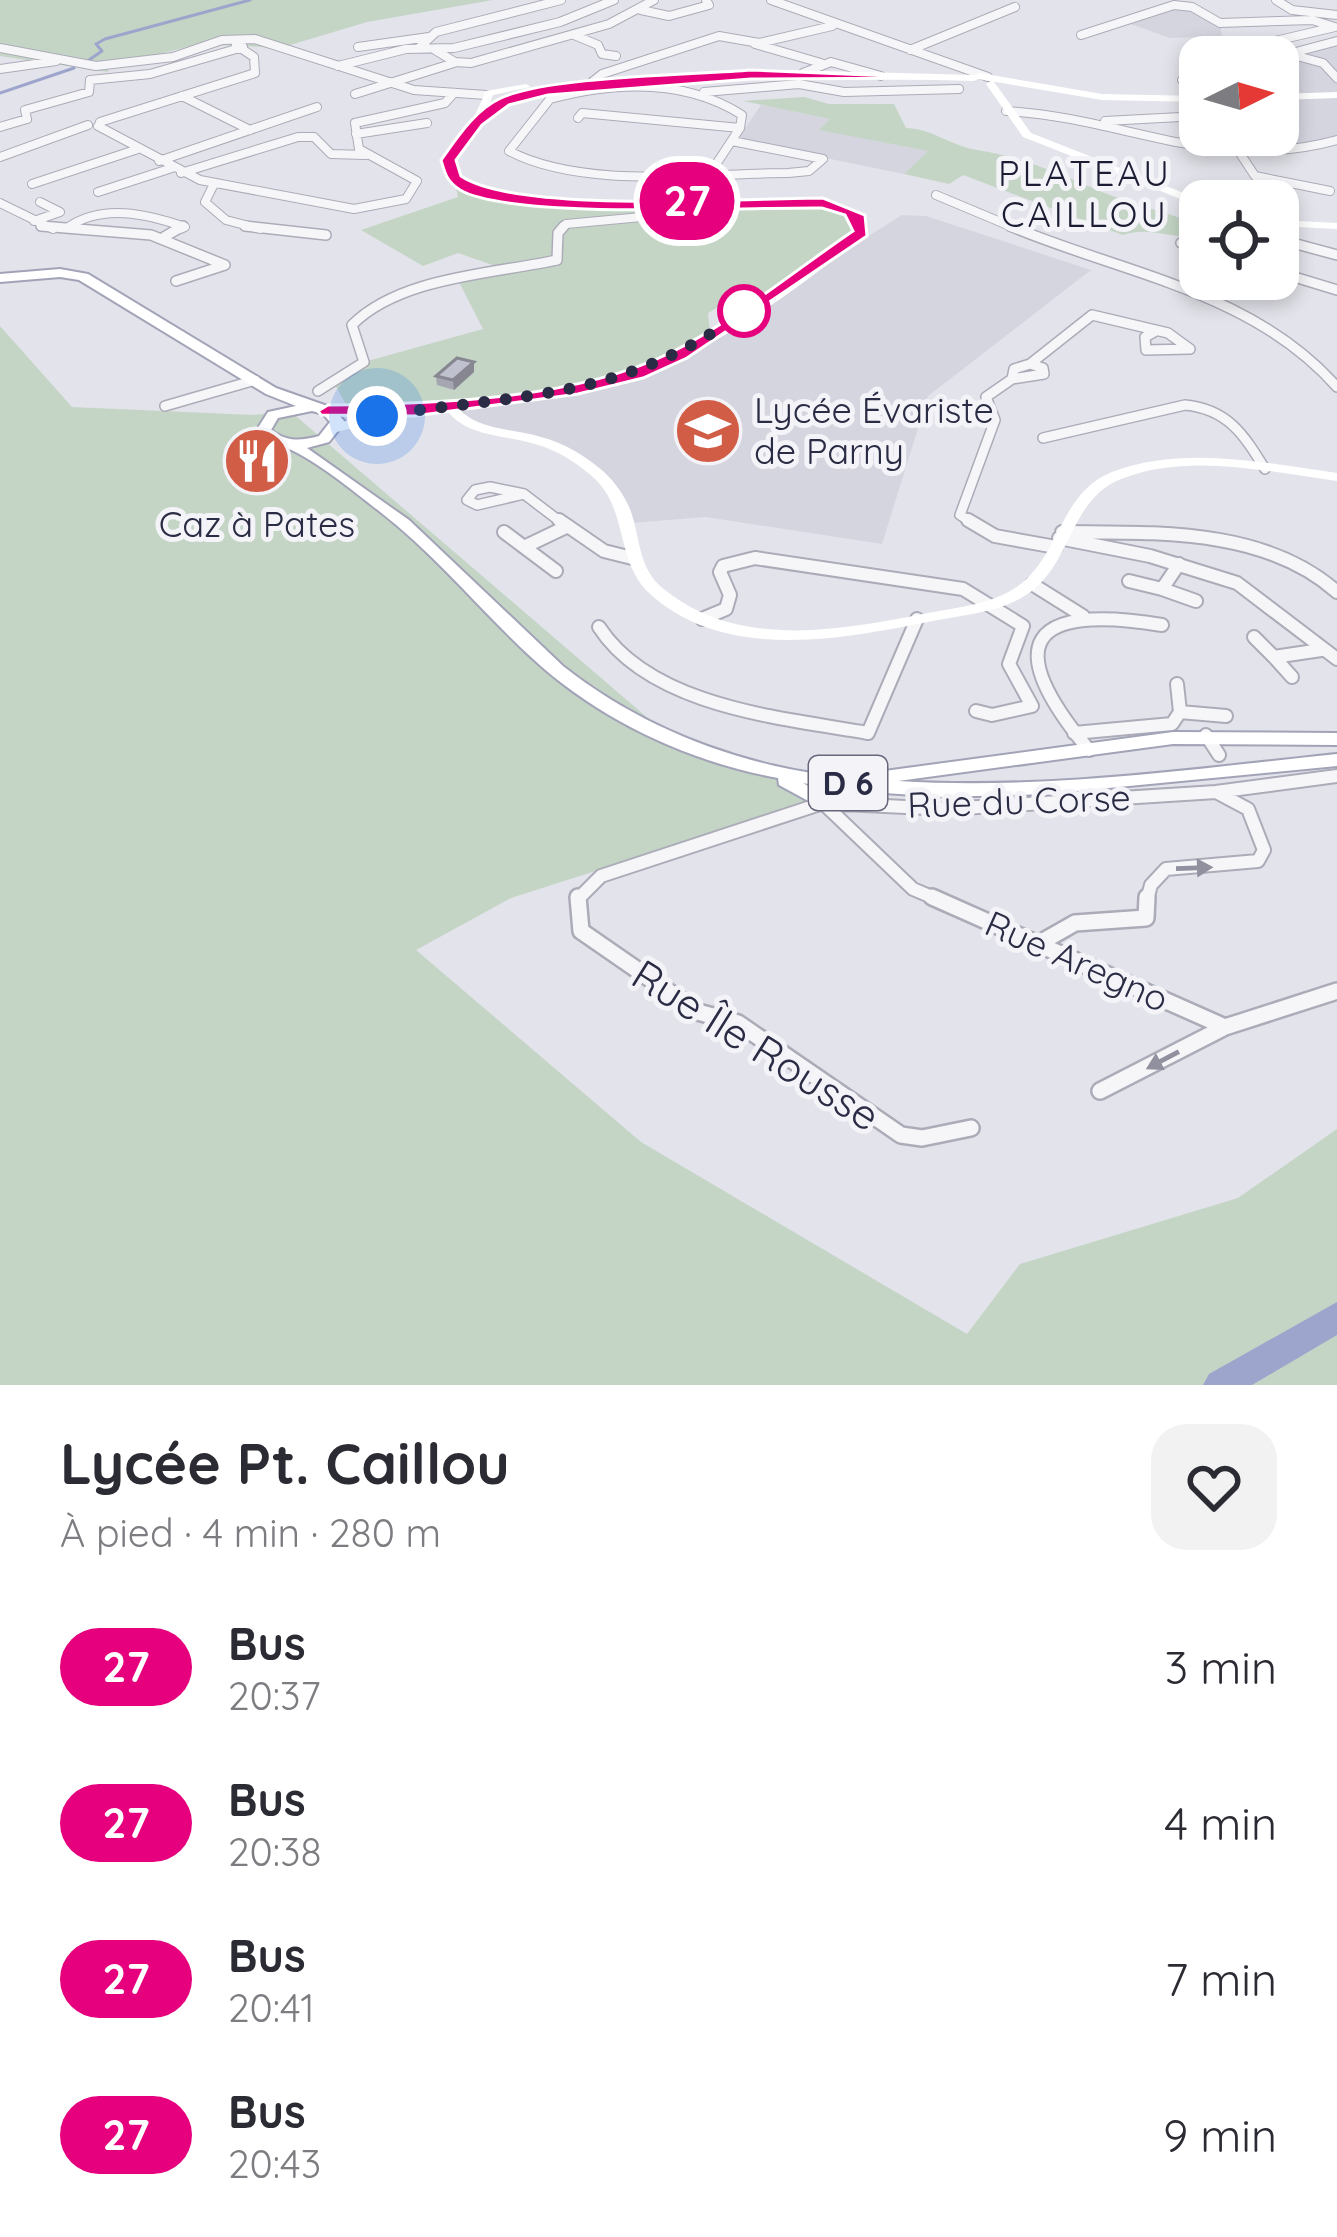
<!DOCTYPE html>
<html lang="fr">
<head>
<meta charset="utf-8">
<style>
	:root { --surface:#fff; --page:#f2f2f3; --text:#2b2b33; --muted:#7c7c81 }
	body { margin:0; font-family:Quicksand,sans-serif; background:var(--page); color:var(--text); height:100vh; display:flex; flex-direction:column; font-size:45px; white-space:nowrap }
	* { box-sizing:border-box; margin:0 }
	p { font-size:39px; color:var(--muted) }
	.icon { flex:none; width:66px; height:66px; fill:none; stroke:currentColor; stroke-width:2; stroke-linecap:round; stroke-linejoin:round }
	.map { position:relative; height:1385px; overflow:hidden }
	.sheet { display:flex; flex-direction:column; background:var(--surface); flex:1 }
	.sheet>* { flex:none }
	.badge { padding:0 24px; border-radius:39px; font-size:42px; line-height:78px }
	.needle { width:78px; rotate:85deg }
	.buttons { position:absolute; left:1179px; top:36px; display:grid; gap:24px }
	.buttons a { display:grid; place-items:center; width:120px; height:120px; border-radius:24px; background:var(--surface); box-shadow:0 6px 18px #0003; font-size:60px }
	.you { position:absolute; width:60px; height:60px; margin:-30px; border:9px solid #fff; border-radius:50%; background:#1a73e8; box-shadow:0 0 0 18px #1a73e833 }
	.map>.badge { position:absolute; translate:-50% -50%; box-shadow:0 0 0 6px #fff }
	.round { display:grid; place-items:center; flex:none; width:126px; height:126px; border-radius:36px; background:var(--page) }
	.overview { display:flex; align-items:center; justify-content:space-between; height:204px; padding:0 60px }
	h1 { font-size:57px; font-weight:800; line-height:90px }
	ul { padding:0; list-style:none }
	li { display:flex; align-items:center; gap:36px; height:156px; padding:0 60px }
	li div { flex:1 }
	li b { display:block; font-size:45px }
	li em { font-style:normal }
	li .badge { min-width:132px; font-weight:700; text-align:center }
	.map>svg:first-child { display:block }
	.built { fill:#d5d5e0 }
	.green { fill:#c4d5c5 }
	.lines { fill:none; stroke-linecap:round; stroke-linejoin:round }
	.stream { stroke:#9da5cc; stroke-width:3 }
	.river { fill:#9da5cc; fill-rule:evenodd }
	.street-far3-casing { stroke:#acacb9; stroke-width:10 }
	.street-far2-casing { stroke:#acacb9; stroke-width:12 }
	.street-far1-casing { stroke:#acacb9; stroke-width:16 }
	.street-casing { stroke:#acacb9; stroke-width:20 }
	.primary-casing { stroke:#a2a3b7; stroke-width:4 }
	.street-far3 { stroke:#f6f6f9; stroke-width:8 }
	.street-far2 { stroke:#f6f6f9; stroke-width:9 }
	.street-far1 { stroke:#f6f6f9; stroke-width:12 }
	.street { stroke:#f6f6f9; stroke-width:15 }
	.secondary { fill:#fff; fill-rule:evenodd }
	.primary { fill:#fff; fill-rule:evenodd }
	.wall { fill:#a5a6b1 }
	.shaded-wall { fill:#868790 }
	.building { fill:#c0c1ce; stroke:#868790; stroke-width:3 }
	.oneway { fill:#90909e }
	.line { fill:#e6007e; stroke:#fff; stroke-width:3 }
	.walk { stroke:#2a2b44; stroke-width:12; stroke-dasharray:0 21.6 }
	.stop-dot { fill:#fff; stroke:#e6007e; stroke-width:6 }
	.labels { text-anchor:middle; stroke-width:10; stroke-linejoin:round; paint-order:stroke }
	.shield { fill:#f3f3f8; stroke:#66677a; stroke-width:3 }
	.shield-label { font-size:33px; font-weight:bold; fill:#2a2b44 }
	.far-quarter-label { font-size:36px; letter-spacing:3px; fill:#1c1d35; stroke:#f3f3f8 }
	.poi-label { font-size:36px; fill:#2a2b44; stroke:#f3f3f8; text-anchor:start }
	.street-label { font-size:36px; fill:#2a2b44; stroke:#f3f3f8 }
	.near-street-label { font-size:42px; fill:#2a2b44; stroke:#f3f3f8 }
</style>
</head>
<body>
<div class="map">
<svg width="1337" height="1385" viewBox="0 0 1337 1385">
	<rect width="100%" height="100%" fill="#e3e3eb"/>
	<path class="built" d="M1182,5L1220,23L1222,36L1170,38L1122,21Z
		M1337,41V140L1306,152L1243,155L1228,135H1278V57H1244Z
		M761,105L831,119L821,130L929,151L904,174L737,140Z
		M902,215L926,216L1091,270L928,396L882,544L706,517L631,523L616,491L550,445L469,424L449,405L681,354Z"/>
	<path class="green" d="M0,0H493L367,22L280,48L198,44L109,67L108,72L0,56Z
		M804,97L829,104H894L906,128C933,129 951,146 977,150C1022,157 1060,174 1102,192C1134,205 1168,212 1200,226V234C1174,242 1154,225 1123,235L963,175L949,184L904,174L928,151L819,130L830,119L743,101Z
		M454,179L470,189L514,200L838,206L860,218L861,232L767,297L729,301L708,313L710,334L623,378L414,410L411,404L348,408L334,383L364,362L483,329L459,282L507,270L458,253L423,266L361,230L458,197Z
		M0,326L72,407L253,415L290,411L671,738L805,789L808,803L511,898L416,950L641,1142L967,1334L1020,1264L1238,1198L1337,1129V1385H0Z"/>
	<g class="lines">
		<path class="stream" d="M86,62L102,51L96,44L105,39L250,0
			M0,93L74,68"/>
		<path class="river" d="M1337,1302V1335L1252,1385H1203L1209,1374Z"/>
		<g class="street-far3-casing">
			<path id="street-far3" d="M771,0L988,77
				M1276,0L1292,10L1337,15
				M641,10L669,16L709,5L706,0
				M574,35L598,45L602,54L616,56
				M1081,35L1174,5L1192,7L1220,23L1312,20L1335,27L1275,41L1244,57
				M358,47L429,37
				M0,48L96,66L173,57L222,40L255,39L414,90L486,95
				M419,48L436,32L561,0
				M1267,48L1323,63L1337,78
				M435,50L455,62L471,63L609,24L654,0
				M910,50L1015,7
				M1292,53L1337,41
				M821,63L755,44L832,26
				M338,66L406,49L454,48L560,22L614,0
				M0,69L56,61
				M1200,71L1182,80L1200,101
				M803,73L831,62L881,76
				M601,87L592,82L602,74L719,36L759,43
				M704,92L799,84L844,92L959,89
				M355,94L454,63
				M182,96L250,130
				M1006,111C1127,118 1213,174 1337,140
				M578,118L582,113L740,128
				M1105,121L1200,116
				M100,122L255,73L254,57L236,45
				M98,126L200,180L354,209L406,199L417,181L359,149L355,123L445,103L454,93
				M0,127L27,119L25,110L89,92L90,80L150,74L243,47
				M356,134L427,123
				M1228,135L1255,176L1330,191
				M0,157L88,125
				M159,161L317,107
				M711,172L740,128L742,115C684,78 614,82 550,99L509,151C583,190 705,173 788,173L809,171L823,159L732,141
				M181,173L298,137H314L331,154L366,155
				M32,184L138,149
				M214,184L205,202L226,220L260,229
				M98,192L172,168
				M936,195L1017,229
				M0,203L53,229
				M34,221L60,212L40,202
				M67,228C102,203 147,214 185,227L180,229
				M561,229L566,224L696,212L704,201"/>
		</g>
		<g class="street-far2-casing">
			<path id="street-far2" d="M41,226L151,235L225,265L176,281
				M245,226L326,235
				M1010,226C1124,274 1252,291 1337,387
				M164,237L183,226
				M1278,239L1337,255
				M1181,243L1200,248
				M1278,272L1337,290
				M1156,331L1145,337L1146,350L1190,349
				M1012,379L1044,374L1043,368L1030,364
				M318,391L364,362L352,325C400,277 492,274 557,260L558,233L564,226
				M165,406L255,380
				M1043,438L1185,405C1228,409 1244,435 1265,469
				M490,487L524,494L477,505L467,500L475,490Z
				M524,494L562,523
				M973,523L960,515L995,420L986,397L1012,379L1014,369L1030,364L1092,315L1168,333L1190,349"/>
		</g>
		<g class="street-far1-casing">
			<path id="street-far1" d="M559,520L604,551L632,558
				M968,520L995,536L1056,547
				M504,532L524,547
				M1062,532C1154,533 1264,527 1337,592
				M1059,538L1150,556L1237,583L1337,659
				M1179,564L1162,589L1196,601
				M556,571L524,547L568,526
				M1129,581L1162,589
				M1032,584L1083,616
				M702,619L726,609L730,595L720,572L723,566L755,558L963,589L1023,626L1009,664L1032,706L992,715L976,711
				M599,627C651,707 782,718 868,733L917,619
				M1254,637L1274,657
				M1292,677L1274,657L1321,650
				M1180,712L1226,716
				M1074,733L1172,724L1180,712L1177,684
				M1206,735L1219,755
				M1089,750C1000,644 1028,603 1162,625
				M824,804L913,889L939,900
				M577,900L601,876L823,803L947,809L1216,792L1337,776
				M1147,900L1151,885L1166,869L1258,861L1264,850L1248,809L1216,792"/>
		</g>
		<g class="street-casing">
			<path id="street" d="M578,897L581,931L698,1012L738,1023L901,1135L922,1138L971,1128
				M932,897L1225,1027
				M1038,944L1075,923L1146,918L1147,897
				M1100,1091L1225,1027L1337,991"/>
		</g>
		<g class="primary-casing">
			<path id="primary" d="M60,269L88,274L276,388L333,408L345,422L329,442L307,448L409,520L563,666C649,734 759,773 868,779L870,774L877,772L1173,732L1337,733V745L1173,744L898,781C1045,790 1192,769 1337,754V766L1046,794L944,797L869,792L823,809L779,785L778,778C689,762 599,720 532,658C480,610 435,554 379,511C353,491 317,461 287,448C274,443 266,442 256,431L268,412L296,406L266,394L79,280L60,277L0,282V274ZM312,411L323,414L330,422L319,436C301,441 286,442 271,430L278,418ZM803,783L840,790L824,795Z"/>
		</g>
		<use href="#street-far3" class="street-far3"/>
		<use href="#street-far2" class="street-far2"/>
		<use href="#street-far1" class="street-far1"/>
		<use href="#street" class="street"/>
		<path class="secondary" d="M782,70L976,75L980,73L1102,94L1200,96V102L1102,100L978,79L974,81L782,76L531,96C495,108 477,130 454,160L459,177L484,189L522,197L572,200H823L866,218L865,234C791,295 697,364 603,387C556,399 506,401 457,407C478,431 512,428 541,437C564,443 586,456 604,472C615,482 624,495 630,509C641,538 637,569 665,590C740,650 841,630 928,613C960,607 996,604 1022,583C1061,551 1061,492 1112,472C1184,445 1263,463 1337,473V481C1268,472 1189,452 1121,479C1071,499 1072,559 1033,590C1007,611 970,614 938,620C846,638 728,664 650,594C616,563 628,513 597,481C580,464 557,450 535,444C503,434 466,438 445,408L401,415L337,432L332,431V425C421,398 506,400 594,381C682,362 786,287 855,231V220L821,206C731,203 518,227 449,179L444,160L472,122L486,91L526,84L531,87L493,95L487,110L500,100L530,90Z
			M991,81L994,82L1031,133L1204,201H1200V206L1196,205L1023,137L986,84Z
			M1337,92V98L1278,100V94Z
			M1278,220L1337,223V229L1278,226Z"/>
		<use href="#primary" class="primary"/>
	</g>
	<path class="wall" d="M474,362V372L454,390L437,385L436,376Z"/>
	<path class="shaded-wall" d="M474,362V372L454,390L453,380Z"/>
	<path class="building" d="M457,358L474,362L453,380L436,376Z"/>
	<defs><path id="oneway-solid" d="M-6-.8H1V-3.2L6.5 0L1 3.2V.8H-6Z" transform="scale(3)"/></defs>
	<g class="oneway">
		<use href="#oneway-solid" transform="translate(1194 868) rotate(-2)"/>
		<use href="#oneway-solid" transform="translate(1163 1060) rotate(152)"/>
	</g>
	<path class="line" d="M751,70L938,78L751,79L548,95L509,105L482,125L456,160L461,176C517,214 746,198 823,198L865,215L867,236L687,358L643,378L578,394L414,416L321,415L318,411L328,405C434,404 573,400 670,353C734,321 794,271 853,231L845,215L822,208C750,207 512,220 460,190C447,182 445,174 441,160C457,138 474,111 499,99C545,76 693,75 751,70Z"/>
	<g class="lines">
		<path class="walk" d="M377,416C519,394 623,401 744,311"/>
	</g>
	<defs>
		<g id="school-disc" transform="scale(3.45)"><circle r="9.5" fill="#d25d46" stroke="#f3f3f8"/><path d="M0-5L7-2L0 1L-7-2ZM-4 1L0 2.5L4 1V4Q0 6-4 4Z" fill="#fff"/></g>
		<g id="restaurant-disc" transform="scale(3.45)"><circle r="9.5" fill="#d25d46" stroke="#f3f3f8"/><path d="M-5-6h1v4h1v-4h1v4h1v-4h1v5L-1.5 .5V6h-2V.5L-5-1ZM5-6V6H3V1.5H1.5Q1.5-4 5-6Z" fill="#fff"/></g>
	</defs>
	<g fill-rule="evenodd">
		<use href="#school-disc" x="708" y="431"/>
		<use href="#restaurant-disc" x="257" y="461"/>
	</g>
	<circle class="stop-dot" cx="744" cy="311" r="24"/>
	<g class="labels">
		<rect class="shield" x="809" y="756" width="78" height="54" rx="9"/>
		<g class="shield-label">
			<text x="848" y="795">D 6</text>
		</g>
		<g class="far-quarter-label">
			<text x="1085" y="186">PLATEAU<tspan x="1085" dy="41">CAILLOU</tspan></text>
		</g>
		<g class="poi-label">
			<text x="754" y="423">Lycée Évariste<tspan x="754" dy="41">de Parny</tspan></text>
			<text x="257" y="537" text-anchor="middle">Caz à Pates</text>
		</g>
		<g class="street-label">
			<text transform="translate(1019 801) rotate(-2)" y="13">Rue du Corse</text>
			<text transform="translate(1077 961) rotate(24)" y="13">Rue Aregno</text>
		</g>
		<g class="near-street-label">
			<text transform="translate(756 1045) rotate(32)" y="15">Rue Île Rousse</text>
		</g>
	</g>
</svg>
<div class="buttons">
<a><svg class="needle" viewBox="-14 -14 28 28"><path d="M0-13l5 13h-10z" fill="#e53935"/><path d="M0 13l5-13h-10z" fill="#7c7c81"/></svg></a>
<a><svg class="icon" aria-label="locate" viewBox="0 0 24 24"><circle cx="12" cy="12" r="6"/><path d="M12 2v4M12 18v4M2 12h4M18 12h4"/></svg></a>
</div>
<div class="you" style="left:377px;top:416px"></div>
<b class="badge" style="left:687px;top:201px;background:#e6007e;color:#fff">27</b>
</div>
<section class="sheet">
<div class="overview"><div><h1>Lycée Pt. Caillou</h1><p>À pied · 4 min · 280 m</p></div><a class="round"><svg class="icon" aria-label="heart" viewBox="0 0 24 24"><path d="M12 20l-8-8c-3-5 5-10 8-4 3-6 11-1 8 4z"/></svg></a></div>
<ul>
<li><span class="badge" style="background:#e6007e;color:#fff">27</span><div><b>Bus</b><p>20:37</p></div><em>3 min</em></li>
<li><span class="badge" style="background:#e6007e;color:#fff">27</span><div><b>Bus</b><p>20:38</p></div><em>4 min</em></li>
<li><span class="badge" style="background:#e6007e;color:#fff">27</span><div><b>Bus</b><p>20:41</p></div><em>7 min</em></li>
<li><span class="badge" style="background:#e6007e;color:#fff">27</span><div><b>Bus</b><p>20:43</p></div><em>9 min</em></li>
</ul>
</section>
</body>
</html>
